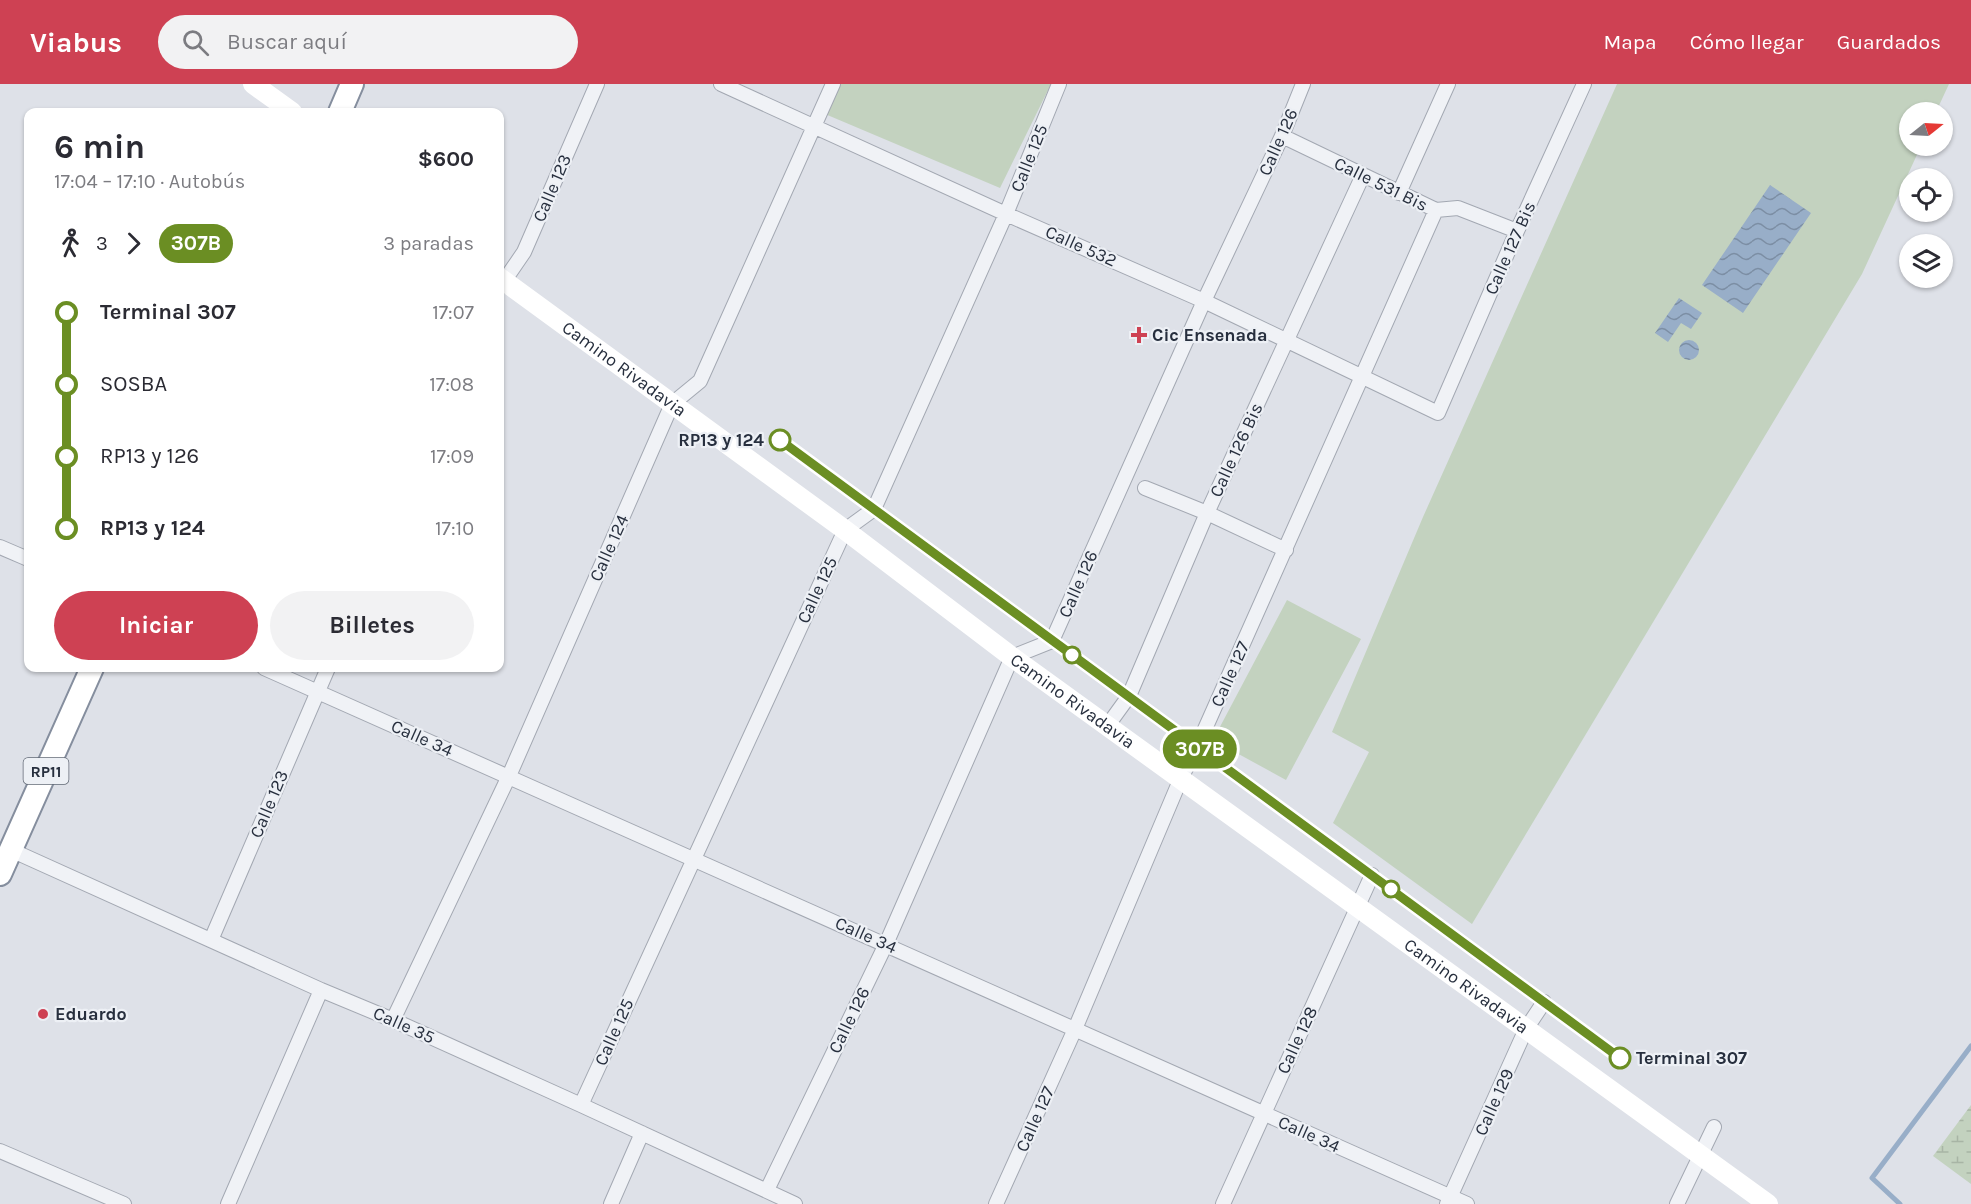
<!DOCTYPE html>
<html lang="es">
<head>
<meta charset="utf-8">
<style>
	:root { --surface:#fff; --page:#f2f2f3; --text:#2b2b33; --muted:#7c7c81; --accent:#ce4153 }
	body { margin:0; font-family:Karla,sans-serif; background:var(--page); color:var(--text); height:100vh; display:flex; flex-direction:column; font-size:22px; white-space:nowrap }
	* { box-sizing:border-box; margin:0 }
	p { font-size:20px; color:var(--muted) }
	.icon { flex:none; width:33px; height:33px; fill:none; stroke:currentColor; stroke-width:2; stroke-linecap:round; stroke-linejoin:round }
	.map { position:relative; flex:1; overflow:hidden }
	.details { position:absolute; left:24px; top:24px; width:480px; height:564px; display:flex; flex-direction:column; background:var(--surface); border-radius:12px; box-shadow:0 2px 4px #0004 }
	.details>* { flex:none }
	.badge { padding:0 12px; border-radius:20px; font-size:21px; line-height:39px }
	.needle { width:39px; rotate:72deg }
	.buttons { position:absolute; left:1899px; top:18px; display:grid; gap:12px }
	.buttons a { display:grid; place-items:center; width:54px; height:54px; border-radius:50%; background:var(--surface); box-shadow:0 2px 4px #0004; font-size:30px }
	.map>.badge { position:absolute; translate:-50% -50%; box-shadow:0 0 0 3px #fff }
	.legs { display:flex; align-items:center; gap:9px; height:66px; padding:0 30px; font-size:20px }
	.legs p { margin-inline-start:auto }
	.headline { display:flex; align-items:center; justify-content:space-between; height:102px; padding:0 30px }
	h1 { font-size:33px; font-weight:700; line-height:45px }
	.button { display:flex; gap:12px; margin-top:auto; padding:12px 30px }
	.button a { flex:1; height:69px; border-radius:36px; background:var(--accent); color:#fff; font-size:24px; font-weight:700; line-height:69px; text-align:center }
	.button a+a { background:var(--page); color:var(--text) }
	ul { padding:0 30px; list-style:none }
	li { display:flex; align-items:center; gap:21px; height:72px; font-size:22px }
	li i { display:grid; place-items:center; width:9px; height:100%; margin:0 8px; background:currentColor }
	li i::after { content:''; width:15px; height:15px; margin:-8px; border:4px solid; border-radius:50%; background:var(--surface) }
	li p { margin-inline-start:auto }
	li:first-child i { background:linear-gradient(#0000 50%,currentColor 0) }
	li:last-child i { background:linear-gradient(currentColor 50%,#0000 0) }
	header { display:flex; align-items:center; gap:36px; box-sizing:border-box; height:84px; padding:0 30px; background:var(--accent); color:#fff }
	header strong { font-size:28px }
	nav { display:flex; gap:33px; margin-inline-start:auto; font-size:21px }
	.search { width:420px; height:54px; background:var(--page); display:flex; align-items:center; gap:15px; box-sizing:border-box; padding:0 21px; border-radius:33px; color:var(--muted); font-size:22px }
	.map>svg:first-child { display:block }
	.green { fill:#c3d2bf }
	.wetland { fill:url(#wetland-marsh) }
	.water { fill:url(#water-waves) }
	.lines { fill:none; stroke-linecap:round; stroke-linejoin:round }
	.stream { stroke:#98aec8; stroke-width:5 }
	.minor-casing { stroke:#a3a8b2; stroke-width:16 }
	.trunk-casing { stroke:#858e9e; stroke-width:26 }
	.minor { stroke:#f0f2f6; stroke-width:14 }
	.secondary { stroke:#fff; stroke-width:20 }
	.trunk { stroke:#fff; stroke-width:22 }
	.line-1-casing { stroke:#fff; stroke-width:14 }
	.line-1 { stroke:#6b8e23; stroke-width:9 }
	.poi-dot { fill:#ce4153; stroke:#edf0f5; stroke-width:2 }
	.stop-1-dot { fill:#fff; stroke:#6b8e23; stroke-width:3 }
	.labels { text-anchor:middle; stroke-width:4.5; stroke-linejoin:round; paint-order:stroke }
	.shield { fill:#edf0f5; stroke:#626975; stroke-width:1.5 }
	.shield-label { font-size:16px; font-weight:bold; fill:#272f3e }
	.street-label { font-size:18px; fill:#272f3e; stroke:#edf0f5 }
	.poi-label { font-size:18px; font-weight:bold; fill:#272f3e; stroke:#edf0f5; text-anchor:start }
	.stop-label { font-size:18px; font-weight:bold; fill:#272f3e; stroke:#edf0f5; text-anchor:end }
</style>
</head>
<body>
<header>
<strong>Viabus</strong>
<div class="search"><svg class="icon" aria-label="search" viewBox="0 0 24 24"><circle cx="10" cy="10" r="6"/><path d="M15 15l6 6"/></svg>Buscar aquí</div>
<nav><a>Mapa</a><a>Cómo llegar</a><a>Guardados</a></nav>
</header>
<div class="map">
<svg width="1971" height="1120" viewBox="0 0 1971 1120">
	<defs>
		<pattern id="wetland-marsh" width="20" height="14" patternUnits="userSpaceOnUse" patternTransform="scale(1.5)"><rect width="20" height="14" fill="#c3d2bf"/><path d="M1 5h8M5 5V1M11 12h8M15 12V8" fill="none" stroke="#a8b5a5"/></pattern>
		<pattern id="water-waves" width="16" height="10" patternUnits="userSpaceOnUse" patternTransform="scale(1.5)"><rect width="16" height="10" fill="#98aec8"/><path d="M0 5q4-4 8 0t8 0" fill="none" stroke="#7c8ea4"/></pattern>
	</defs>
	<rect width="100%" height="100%" fill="#dee1e8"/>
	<path class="green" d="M839,0H1051L1000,104L825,30Z
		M1617,0H1949L1936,28H1910V62H1921L1862,190L1472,840L1333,739L1369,668L1332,648L1423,433Z
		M1287,516L1361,555L1286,696L1213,656Z"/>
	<path class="wetland" d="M1971,1021V1100L1933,1072Z"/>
	<path class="water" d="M1770,101L1811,129L1743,229L1702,201Z
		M1679,214L1702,229L1691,245L1681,239L1668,258L1655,249Z
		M1679 266a10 10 0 1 1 20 0a10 10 0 1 1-20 0Z"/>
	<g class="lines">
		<path class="stream" d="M1900,1120L1872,1094L1971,962"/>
		<g class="minor-casing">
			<path id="minor" d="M721,0L1006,130L1204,217L1438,329L1517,147L1584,0
				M1282,52L1436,126L1458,124L1517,147
				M1399,109L1448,0
				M500,203L524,168L597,0
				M1145,404L1207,429L1286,466
				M0,463L28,475
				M264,584L1467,1120
				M1108,641L1129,612L1207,429L1363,91
				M11,766L321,906L393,936L581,1021L795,1120
				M211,856L328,584
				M393,936L509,692L672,320L700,297L833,0
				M581,1021L845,446L874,425L1006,130L1059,0
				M0,1067L124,1120
				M767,1106L886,860L1012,573L1052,557L1204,217L1282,52L1303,0
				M228,1120L321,906
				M611,1120L642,1049
				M996,1120L1075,945L1181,694L1197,663L1436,126
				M1223,1120L1372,791
				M1447,1120L1526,945L1544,918
				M1677,1120L1714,1043"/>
		</g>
		<g class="trunk-casing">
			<path id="trunk" d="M340,28L352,0
				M0,790L92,584"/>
		</g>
		<use href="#minor" class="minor"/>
		<g class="secondary">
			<path d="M253,0L292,28"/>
			<path id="s1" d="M500,194L845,446L1012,573L1768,1120"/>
		</g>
		<use href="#trunk" class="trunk"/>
	</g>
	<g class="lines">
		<g class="line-1-casing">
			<path id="line-1" d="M780,356L1620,974"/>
		</g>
		<use href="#line-1" class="line-1"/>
	</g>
	<g class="poi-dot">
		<path d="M1136 242h6v6h6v6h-6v6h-6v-6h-6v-6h6z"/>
		<circle cx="43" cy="930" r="6"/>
	</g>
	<g class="stop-1-dot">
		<circle cx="780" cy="356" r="10"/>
		<circle cx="1072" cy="571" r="8"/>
		<circle cx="1391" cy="805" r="8"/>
		<circle cx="1620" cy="974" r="10"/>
	</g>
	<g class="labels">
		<rect class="shield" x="23.5" y="674" width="45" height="26" rx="4.5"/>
		<g class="shield-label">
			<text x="46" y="693">RP11</text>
		</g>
		<g class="street-label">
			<text transform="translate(1278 58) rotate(-66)" y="6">Calle 126</text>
			<text transform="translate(1029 74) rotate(-68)" y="6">Calle 125</text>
			<text transform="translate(1381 100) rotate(26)" y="6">Calle 531 Bis</text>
			<text transform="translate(552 104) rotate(-67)" y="6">Calle 123</text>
			<text transform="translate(1081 162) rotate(24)" y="6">Calle 532</text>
			<text transform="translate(1510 164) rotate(-66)" y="6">Calle 127 Bis</text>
			<text dy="6" stroke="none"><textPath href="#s1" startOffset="154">Camino Rivadavia</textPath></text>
			<text transform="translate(1236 366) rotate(-65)" y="6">Calle 126 Bis</text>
			<text transform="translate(609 464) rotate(-66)" y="6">Calle 124</text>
			<text transform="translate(1078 500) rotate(-66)" y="6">Calle 126</text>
			<text transform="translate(817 506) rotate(-65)" y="6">Calle 125</text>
			<text transform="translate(1230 590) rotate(-66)" y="6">Calle 127</text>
			<text dy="6" stroke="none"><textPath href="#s1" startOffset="712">Camino Rivadavia</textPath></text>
			<text transform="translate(422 654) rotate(24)" y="6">Calle 34</text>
			<text transform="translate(269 720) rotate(-67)" y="6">Calle 123</text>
			<text transform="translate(866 851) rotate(24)" y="6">Calle 34</text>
			<text dy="6" stroke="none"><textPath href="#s1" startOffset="1198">Camino Rivadavia</textPath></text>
			<text transform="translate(849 936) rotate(-64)" y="6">Calle 126</text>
			<text transform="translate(404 941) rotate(24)" y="6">Calle 35</text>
			<text transform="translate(614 948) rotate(-66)" y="6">Calle 125</text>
			<text transform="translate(1297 956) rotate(-65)" y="6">Calle 128</text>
			<text transform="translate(1494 1018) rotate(-66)" y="6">Calle 129</text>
			<text transform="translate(1035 1035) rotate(-66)" y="6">Calle 127</text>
			<text transform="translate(1309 1050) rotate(24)" y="6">Calle 34</text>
		</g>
		<g class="poi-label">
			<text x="1152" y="257">Cic Ensenada</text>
			<text x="55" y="936">Eduardo</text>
		</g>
		<g class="stop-label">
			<text x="764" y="362">RP13 y 124</text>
			<text x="1636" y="980" text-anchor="start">Terminal 307</text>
		</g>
	</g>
</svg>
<div class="buttons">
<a><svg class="needle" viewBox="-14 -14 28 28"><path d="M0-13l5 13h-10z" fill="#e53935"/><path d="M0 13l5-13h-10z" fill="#7c7c81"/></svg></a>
<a><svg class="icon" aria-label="locate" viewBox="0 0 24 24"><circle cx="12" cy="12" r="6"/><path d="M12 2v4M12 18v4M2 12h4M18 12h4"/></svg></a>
<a><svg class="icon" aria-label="layers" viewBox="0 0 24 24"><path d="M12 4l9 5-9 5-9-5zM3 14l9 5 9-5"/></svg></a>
</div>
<b class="badge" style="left:1200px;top:665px;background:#6b8e23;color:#fff">307B</b>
<section class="details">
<div class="headline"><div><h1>6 min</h1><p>17:04 – 17:10 · Autobús</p></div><b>$600</b></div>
<div class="legs"><svg class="icon" aria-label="walk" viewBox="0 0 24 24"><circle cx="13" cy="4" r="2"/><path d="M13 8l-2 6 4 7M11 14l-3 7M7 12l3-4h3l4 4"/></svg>3<svg class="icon" aria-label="forward" viewBox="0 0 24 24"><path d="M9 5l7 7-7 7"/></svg><b class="badge" style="background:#6b8e23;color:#fff">307B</b><p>3 paradas</p></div>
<ul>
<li><i style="color:#6b8e23"></i><b>Terminal 307</b><p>17:07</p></li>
<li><i style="color:#6b8e23"></i><span>SOSBA</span><p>17:08</p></li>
<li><i style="color:#6b8e23"></i><span>RP13 y 126</span><p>17:09</p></li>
<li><i style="color:#6b8e23"></i><b>RP13 y 124</b><p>17:10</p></li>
</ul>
<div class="button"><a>Iniciar</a><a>Billetes</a></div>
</section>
</div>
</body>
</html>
